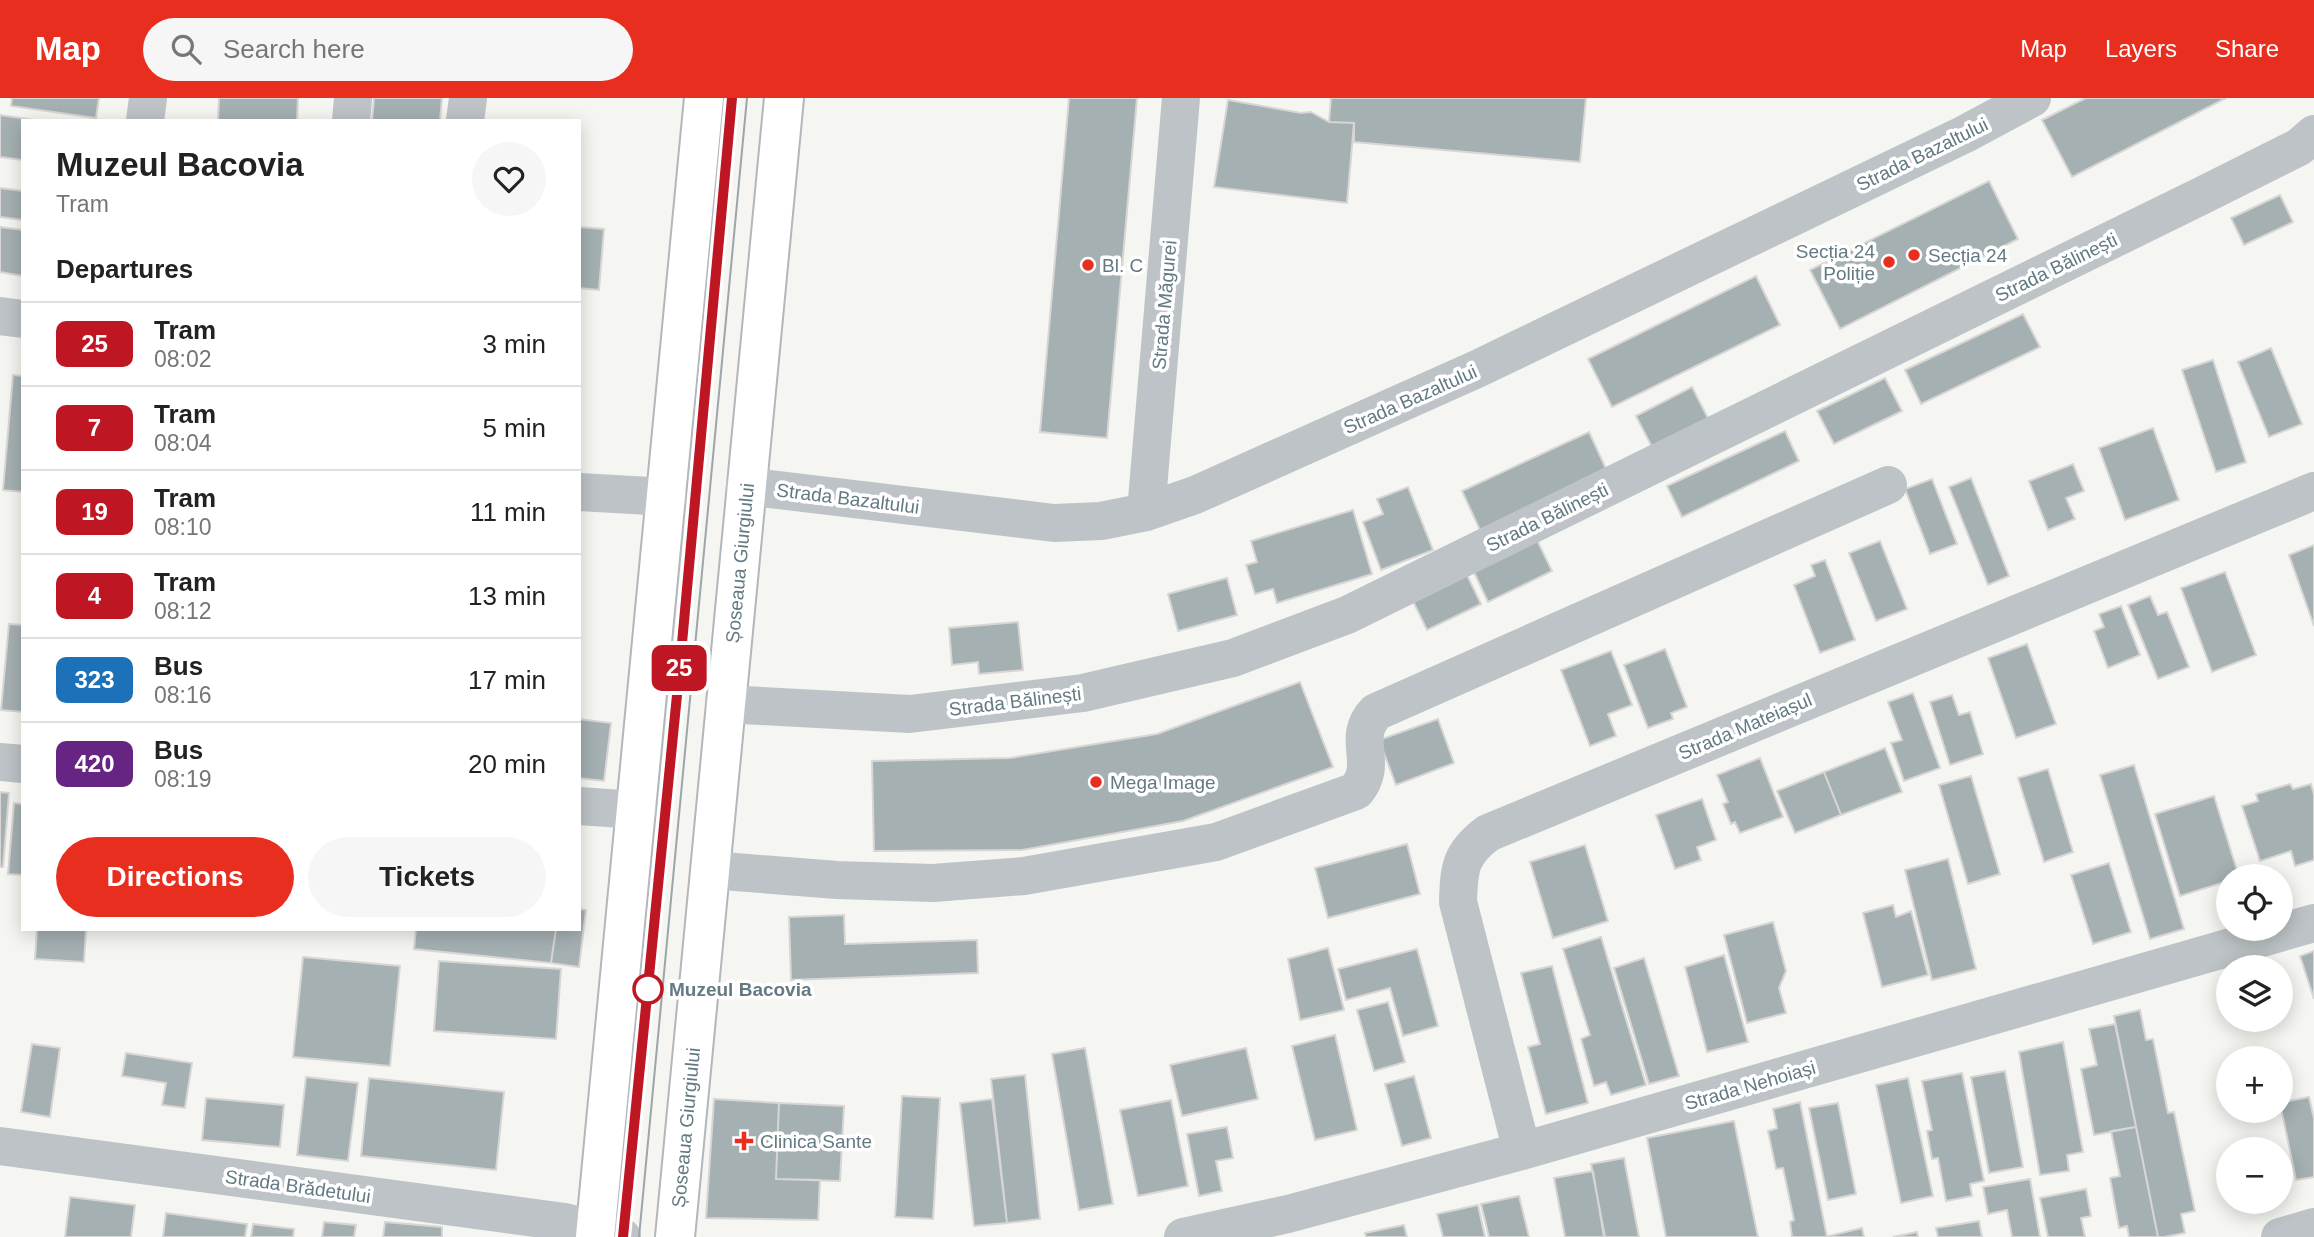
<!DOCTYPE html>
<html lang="en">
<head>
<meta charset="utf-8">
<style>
	:root { --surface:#fff; --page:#f6f6f6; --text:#222; --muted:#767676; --line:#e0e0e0; --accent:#e82e1e }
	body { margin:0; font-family:Helvetica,sans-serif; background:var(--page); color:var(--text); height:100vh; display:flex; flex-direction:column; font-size:26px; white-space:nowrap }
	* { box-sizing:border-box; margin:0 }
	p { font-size:23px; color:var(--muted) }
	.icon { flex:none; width:38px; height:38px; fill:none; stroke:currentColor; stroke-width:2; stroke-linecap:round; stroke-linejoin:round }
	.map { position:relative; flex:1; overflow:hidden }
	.drawer { position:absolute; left:21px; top:21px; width:560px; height:812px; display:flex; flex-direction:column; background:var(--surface); border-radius:0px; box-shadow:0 4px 18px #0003 }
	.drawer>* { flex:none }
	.badge { padding:0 14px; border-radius:10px; font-size:24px; line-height:46px }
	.controls { position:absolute; left:2216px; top:766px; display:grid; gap:14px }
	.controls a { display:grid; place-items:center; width:77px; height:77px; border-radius:50%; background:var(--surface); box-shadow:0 4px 18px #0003; font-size:35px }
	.map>.badge { position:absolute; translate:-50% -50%; box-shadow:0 0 0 4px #fff }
	h2 { padding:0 35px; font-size:26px; line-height:63px }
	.round { display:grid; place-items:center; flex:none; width:74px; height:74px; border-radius:37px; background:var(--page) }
	.summary { display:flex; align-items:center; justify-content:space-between; height:119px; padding:0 35px }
	h1 { font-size:33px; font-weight:800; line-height:52px }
	.primary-button { display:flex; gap:14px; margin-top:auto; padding:14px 35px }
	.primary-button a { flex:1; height:80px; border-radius:42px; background:var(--accent); color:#fff; font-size:28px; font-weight:800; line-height:80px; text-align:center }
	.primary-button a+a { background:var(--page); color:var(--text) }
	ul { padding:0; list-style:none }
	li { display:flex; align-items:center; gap:21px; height:84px; padding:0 35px; border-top:2px solid var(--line) }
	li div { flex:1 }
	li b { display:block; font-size:26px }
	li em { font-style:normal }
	li .badge { min-width:77px; font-weight:700; text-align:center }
	header { display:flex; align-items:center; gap:42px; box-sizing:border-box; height:98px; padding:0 35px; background:var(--accent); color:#fff }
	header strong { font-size:33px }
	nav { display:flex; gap:38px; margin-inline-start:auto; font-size:24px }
	.search { width:490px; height:63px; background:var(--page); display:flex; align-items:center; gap:18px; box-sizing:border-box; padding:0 24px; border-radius:38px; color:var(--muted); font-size:26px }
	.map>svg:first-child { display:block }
	.building { fill:#a5b0b3; stroke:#d7d6d4; stroke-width:2 }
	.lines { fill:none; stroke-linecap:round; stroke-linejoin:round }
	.major-casing { stroke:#b1b7ba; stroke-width:42 }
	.minor { stroke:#bdc3c6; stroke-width:38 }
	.major { stroke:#fff; stroke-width:38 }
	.tram { stroke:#9ca6aa; stroke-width:2 }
	.line-casing { stroke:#fff; stroke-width:16 }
	.line { stroke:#be1622; stroke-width:10 }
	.poi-dot { fill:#e82e1e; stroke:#fff; stroke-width:2.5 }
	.stop-dot { fill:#fff; stroke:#be1622; stroke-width:3.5 }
	.labels { text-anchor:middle; stroke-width:7; stroke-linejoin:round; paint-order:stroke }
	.street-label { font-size:19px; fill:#637a83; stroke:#fff }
	.poi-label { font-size:19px; fill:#637a83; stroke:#fff; text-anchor:start }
	.stop-label { font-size:19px; font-weight:bold; fill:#637a83; stroke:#fff; text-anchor:start }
</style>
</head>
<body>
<header>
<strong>Map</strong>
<div class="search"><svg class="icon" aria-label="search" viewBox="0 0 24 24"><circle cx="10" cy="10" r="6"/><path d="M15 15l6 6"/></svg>Search here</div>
<nav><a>Map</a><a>Layers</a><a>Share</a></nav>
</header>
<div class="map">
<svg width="2314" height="1139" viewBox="0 0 2314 1139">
	<rect width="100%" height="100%" fill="#f5f5f1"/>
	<path class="building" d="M12,0H99L96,20L11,8Z
		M219,0H298L297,23H218Z
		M374,0H442L440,23H372Z
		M1069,0H1137L1107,340L1040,334Z
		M1331,0H1586L1580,64L1354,44V25L1329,24Z
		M2086,0H2226L2072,79L2042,22Z
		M1228,2L1301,15L1311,14L1329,24L1354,25L1347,105L1214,89Z
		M0,17L41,23H23V62L0,59Z
		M1989,83L2018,141L1840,231L1810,172Z
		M0,90L23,93V122L0,119Z
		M2280,97L2293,124L2244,147L2231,120Z
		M0,129L23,132V178L0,174Z
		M579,129L604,131L599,192L579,190Z
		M1756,178L1780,227L1612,309L1588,261Z
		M2023,216L2040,249L1921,306L1905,272Z
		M2271,250L2302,326L2269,339L2238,264Z
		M2213,262L2246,364L2216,374L2182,272Z
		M13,277L23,278V394L3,392Z
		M1885,280L1902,313L1834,346L1817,313Z
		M1692,289L1710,324L1654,353L1636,318Z
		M2153,330L2179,402L2125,422L2099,350Z
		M1785,333L1799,363L1682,419L1667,388Z
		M1589,334L1607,373L1480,432L1462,393Z
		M2073,366L2084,393L2066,400L2075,421L2048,432L2029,383Z
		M1971,380L2009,478L1988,487L1949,389Z
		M1932,381L1957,446L1930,456L1905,391Z
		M1408,389L1433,452L1381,472L1363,424L1383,416L1377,401Z
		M1353,412L1372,476L1277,505L1273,491L1255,496L1246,467L1257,464L1251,443Z
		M1536,440L1552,473L1488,504L1472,470Z
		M1880,443L1907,511L1876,523L1849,455Z
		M2314,447V528L2289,457Z
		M1825,462L1855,542L1820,555L1794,487L1815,478L1811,467Z
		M1464,471L1481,506L1427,532L1410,497Z
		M2225,474L2256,557L2212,574L2181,490Z
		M1227,480L1237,517L1178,533L1168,496Z
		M2150,498L2158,517L2167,514L2189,569L2158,581L2128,507Z
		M2121,508L2140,557L2108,570L2094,533L2104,529L2099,516Z
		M1018,524L1023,572L979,576L978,564L952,567L949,530Z
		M9,526L23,527V614L1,612Z
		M2027,546L2056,626L2016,640L1988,560Z
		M1665,551L1687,609L1671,615L1673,621L1648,630L1624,567Z
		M1611,553L1632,607L1608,616L1616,638L1590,648L1561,572Z
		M1300,584L1333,669L1183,723L1022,752L874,753L872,663L1010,660L1157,636Z
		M1913,595L1940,670L1904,683L1891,645L1902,642L1888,604Z
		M1952,597L1959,617L1970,614L1983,656L1950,667L1930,604Z
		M579,621L611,625L604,683L579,680Z
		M1438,621L1454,665L1396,687L1379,642Z
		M1885,650L1902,694L1841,717L1824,674Z
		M1760,660L1783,719L1740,735L1735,724L1731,726L1723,706L1728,704L1717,677Z
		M2134,667L2184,831L2150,841L2100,677Z
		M2048,671L2073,754L2044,764L2018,680Z
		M1824,674L1841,717L1795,735L1777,693Z
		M1971,678L2000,776L1968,786L1939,687Z
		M2290,686L2293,691L2311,686L2314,697V762L2295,768L2291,753L2260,763L2242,708L2258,703L2256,696Z
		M0,694L9,695L3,769H0Z
		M2214,698L2239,779H2228V783L2180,798L2155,716Z
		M1702,701L1716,742L1697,749L1701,762L1675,771L1656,717Z
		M14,705L23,706V777L8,776Z
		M1407,746L1420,796L1328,820L1315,770Z
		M1585,747L1608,823L1553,840L1530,764Z
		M1948,761L1976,871L1932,882L1905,772Z
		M2109,765L2131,834L2093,846L2071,777Z
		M1893,807L1896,819L1911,813L1928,877L1882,889L1863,815Z
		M579,811L586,812L579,869L551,865L556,831H579Z
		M844,817L845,846L977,842L978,875L791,882L789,819Z
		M1773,824L1786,873L1779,890L1786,915L1747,925L1724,837Z
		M37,831H86L84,864L35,861Z
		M416,831H556L551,865L414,851Z
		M1601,839L1646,987L1611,997L1606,984L1594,988L1581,941L1590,937L1563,851Z
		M1328,850L1344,912L1300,922L1288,861Z
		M1417,851L1438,928L1403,938L1390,890L1346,902L1338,871Z
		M2314,853V901L2300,858Z
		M1724,857L1748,944L1707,954L1685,869Z
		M303,859L400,868L390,968L293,959Z
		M1644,860L1679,978L1649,986L1614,870Z
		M439,863L561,871L556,941L434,933Z
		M1552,868L1588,1005L1546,1016L1528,949L1540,946L1521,875Z
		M1388,904L1405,964L1374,973L1357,912Z
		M2140,912L2146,942L2153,941L2168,1015L2174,1014L2195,1113L2181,1116L2185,1135L2164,1139H2158L2114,918Z
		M2115,926L2136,1029L2094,1037L2081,971L2097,967L2089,931Z
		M1335,937L1357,1032L1315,1042L1292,948Z
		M2063,944L2083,1054L2067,1057L2069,1073L2040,1077L2019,954Z
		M32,946L60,950L50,1019L21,1014Z
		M1085,950L1113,1106L1079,1112L1052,956Z
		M1246,950L1258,1001L1182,1018L1170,967Z
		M126,955L192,965L185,1010L162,1007L166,985L122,978Z
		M2005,973L2023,1069L1989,1075L1971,979Z
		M1962,975L1984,1083L1970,1086L1972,1098L1946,1103L1938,1060L1932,1061L1927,1033L1932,1032L1922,983Z
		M1025,977L1040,1121L1007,1125L991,981Z
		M1414,978L1431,1040L1402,1048L1385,986Z
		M306,979L358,985L348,1063L297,1057Z
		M369,980L504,994L496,1072L361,1058Z
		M1908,980L1933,1098L1901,1105L1876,987Z
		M902,998L940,1000L933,1121L895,1119Z
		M2309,999L2314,1021V1079L2296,1082L2280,1005Z
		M206,1000L284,1007L280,1049L202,1042Z
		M714,1001L779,1005L776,1081L820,1082L818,1122L706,1120Z
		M992,1001L1007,1125L974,1128L960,1005Z
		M1171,1002L1188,1088L1138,1098L1120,1012Z
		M1800,1004L1827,1139H1792L1790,1124L1794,1122L1783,1070L1776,1071L1768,1033L1777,1030L1773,1011Z
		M779,1005L844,1008L840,1083L776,1081Z
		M1838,1005L1856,1096L1828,1102L1809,1010Z
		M1734,1023L1758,1139H1666L1647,1040Z
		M1227,1029L1233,1060L1216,1063L1222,1093L1199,1098L1187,1036Z
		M2136,1029L2158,1139H2129L2127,1128L2119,1130L2110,1080L2120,1078L2111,1033Z
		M1624,1060L1639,1139H1605L1591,1066Z
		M1593,1073L1604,1139H1565L1554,1080Z
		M2030,1081L2040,1139H2012L2007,1112L1988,1116L1983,1089Z
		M2086,1091L2091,1118L2081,1120L2085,1139H2048L2040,1100Z
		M1519,1098L1529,1139H1489L1481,1106Z
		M70,1099L135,1107L131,1139H65Z
		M1478,1107L1485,1139H1443L1437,1116Z
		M166,1115L247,1126L245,1139H163Z
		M1979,1123L1982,1139H1938L1936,1130Z
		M324,1124L356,1127L354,1139H322Z
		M385,1124L442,1129V1139H383Z
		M253,1126L294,1131L293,1139H251Z
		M1404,1127L1407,1139H1366L1365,1135Z
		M1862,1130L1864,1139H1830L1829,1138Z
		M1917,1134L1918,1139H1893Z"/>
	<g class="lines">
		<g class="major-casing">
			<g id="major">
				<path d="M595,1139L704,0"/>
				<path id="s1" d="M675,1139L784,0"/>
			</g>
		</g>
		<path class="minor" d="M145,23L148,0
			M351,23L353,0
			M465,23L468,0
			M0,218L23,221
			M745,388L1054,425L1101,423L1146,414L1195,397L1477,271L1965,36L2032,0
			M579,394L667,399
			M1146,414L1181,0
			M725,606L910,616L1083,595L1233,560L1347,517L2201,98L2299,49L2314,36
			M0,664L23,666
			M579,708L637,712
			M710,772L837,782L933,785L1024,778L1216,744L1356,693C1380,664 1350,641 1376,614L1888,387
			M0,1048L565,1124L622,1139
			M1522,1053L1458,804C1459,770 1460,756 1488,735L2314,393
			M1183,1139L1288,1116L1522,1053L2314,825
			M2280,1139L2314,1129"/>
		<use href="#major" class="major"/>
		<path class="tram" d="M623,1139L695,403L732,0
			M639,1139L747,0"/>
	</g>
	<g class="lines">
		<g class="line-casing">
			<path id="line" d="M623,1139L680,567L732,0"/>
		</g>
		<use href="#line" class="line"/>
	</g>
	<g class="poi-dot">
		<circle cx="1914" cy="157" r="7"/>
		<circle cx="1889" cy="164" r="7"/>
		<circle cx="1088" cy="167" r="7"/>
		<circle cx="1096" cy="684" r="7"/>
		<path d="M740.5 1032.5h7v7h7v7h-7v7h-7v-7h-7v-7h7z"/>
	</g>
	<circle class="stop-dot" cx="648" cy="891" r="14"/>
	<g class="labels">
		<g class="street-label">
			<text transform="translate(1922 56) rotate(-26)" y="7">Strada Bazaltului</text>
			<text transform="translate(2056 169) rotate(-26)" y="7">Strada Bălinești</text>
			<text transform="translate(1164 207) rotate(-85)" y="7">Strada Măgurei</text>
			<text transform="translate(1410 301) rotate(-24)" y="7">Strada Bazaltului</text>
			<text transform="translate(848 400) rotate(7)" y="7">Strada Bazaltului</text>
			<text transform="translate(1547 419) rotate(-26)" y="7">Strada Bălinești</text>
			<text dy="7" stroke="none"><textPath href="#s1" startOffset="677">Șoseaua Giurgiului</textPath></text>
			<text transform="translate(1015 603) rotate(-7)" y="7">Strada Bălinești</text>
			<text transform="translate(1745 628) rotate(-23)" y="7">Strada Mateiașul</text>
			<text transform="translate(1750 987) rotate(-16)" y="7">Strada Nehoiași</text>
			<text dy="7" stroke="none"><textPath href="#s1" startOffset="110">Șoseaua Giurgiului</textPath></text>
			<text transform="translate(298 1088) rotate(8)" y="7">Strada Brădetului</text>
		</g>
		<g class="poi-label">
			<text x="1875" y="160" text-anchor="end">Secția 24<tspan x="1875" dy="22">Poliție</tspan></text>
			<text x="1928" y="164">Secția 24</text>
			<text x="1102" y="174">Bl. C</text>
			<text x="1110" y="691">Mega Image</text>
			<text x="760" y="1050">Clinica Sante</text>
		</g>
		<g class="stop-label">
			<text x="669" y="898">Muzeul Bacovia</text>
		</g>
	</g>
</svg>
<div class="controls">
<a><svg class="icon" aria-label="locate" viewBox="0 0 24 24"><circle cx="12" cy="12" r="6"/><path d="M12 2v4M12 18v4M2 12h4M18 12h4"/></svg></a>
<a><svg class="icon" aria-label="layers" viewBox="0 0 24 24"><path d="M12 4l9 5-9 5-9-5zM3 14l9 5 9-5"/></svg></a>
<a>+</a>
<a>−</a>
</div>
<b class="badge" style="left:679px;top:570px;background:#be1622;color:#fff">25</b>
<section class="drawer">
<div class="summary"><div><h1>Muzeul Bacovia</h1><p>Tram</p></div><a class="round"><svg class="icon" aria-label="heart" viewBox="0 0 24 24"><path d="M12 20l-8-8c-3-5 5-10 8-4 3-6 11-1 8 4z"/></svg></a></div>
<h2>Departures</h2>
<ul>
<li><span class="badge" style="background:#be1622;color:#fff">25</span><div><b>Tram</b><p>08:02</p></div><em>3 min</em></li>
<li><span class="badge" style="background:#be1622;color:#fff">7</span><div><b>Tram</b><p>08:04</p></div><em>5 min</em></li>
<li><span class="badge" style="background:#be1622;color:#fff">19</span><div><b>Tram</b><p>08:10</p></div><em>11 min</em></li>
<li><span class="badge" style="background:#be1622;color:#fff">4</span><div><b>Tram</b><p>08:12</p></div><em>13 min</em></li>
<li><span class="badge" style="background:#1d71b8;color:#fff">323</span><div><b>Bus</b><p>08:16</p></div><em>17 min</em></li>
<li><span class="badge" style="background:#662483;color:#fff">420</span><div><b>Bus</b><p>08:19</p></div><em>20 min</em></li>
</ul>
<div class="primary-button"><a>Directions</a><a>Tickets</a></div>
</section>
</div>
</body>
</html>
